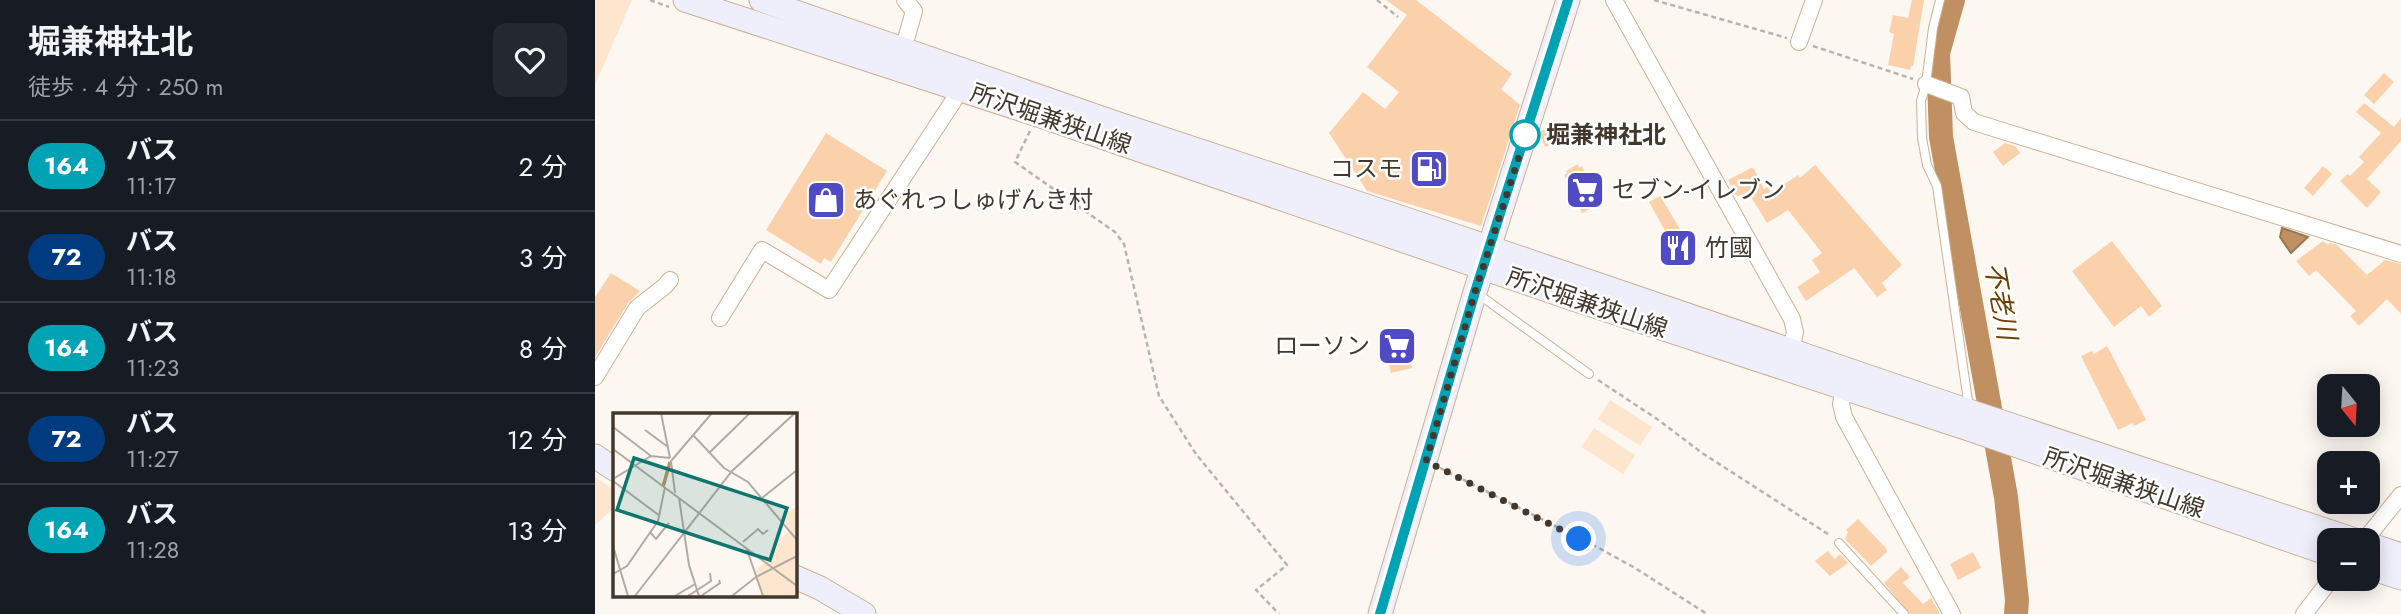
<!DOCTYPE html>
<html lang="ja">
<head>
<meta charset="utf-8">
<style>
	:root { --surface:#171b24; --page:#242831; --text:#f1f3f6; --muted:#9ea1a6; --line:#363941 }
	body { margin:0; font-family:Jost,"Noto Sans JP",sans-serif; background:var(--page); color:var(--text); height:100vh; display:flex; flex-direction:column; font-size:26px; white-space:nowrap }
	* { box-sizing:border-box; margin:0 }
	p { font-size:23px; color:var(--muted) }
	.icon { flex:none; width:38px; height:38px; fill:none; stroke:currentColor; stroke-width:2; stroke-linecap:round; stroke-linejoin:round }
	.map { position:relative; flex:1; overflow:hidden }
	.sheet { display:flex; flex-direction:column; background:var(--surface); width:595px }
	.sheet>* { flex:none }
	.badge { padding:0 14px; border-radius:23px; font-size:24px; line-height:46px }
	.needle { width:46px; rotate:162deg }
	.buttons { position:absolute; left:1722px; top:374px; display:grid; gap:14px }
	.buttons a { display:grid; place-items:center; width:63px; height:63px; border-radius:14px; background:var(--surface); box-shadow:0 4px 18px #0003; font-size:35px }
	.you { position:absolute; width:35px; height:35px; margin:-18px; border:5px solid #fff; border-radius:50%; background:#1a73e8; box-shadow:0 0 0 10px #1a73e833 }
	.map>.badge { position:absolute; translate:-50% -50%; box-shadow:0 0 0 4px #fff }
	.round { display:grid; place-items:center; flex:none; width:74px; height:74px; border-radius:14px; background:var(--page) }
	.headline { display:flex; align-items:center; justify-content:space-between; height:119px; padding:0 28px }
	h1 { font-size:33px; font-weight:700; line-height:52px }
	ul { padding:0; list-style:none }
	li { display:flex; align-items:center; gap:21px; height:91px; padding:0 28px; border-top:2px solid var(--line) }
	li div { flex:1 }
	li b { display:block; font-size:26px }
	li em { font-style:normal }
	li .badge { min-width:77px; font-weight:700; text-align:center }
	main { display:flex; flex:1; min-height:0 }
	.map>svg:first-child { display:block }
	.green { fill:#fee5ce }
	.water { fill:#c09062; stroke:#9a7652; stroke-width:2 }
	.lines { fill:none; stroke-linecap:round; stroke-linejoin:round }
	.river { stroke:#c09062; stroke-width:24 }
	.building { fill:#fad1ab }
	.lane-casing { stroke:#cdb096; stroke-width:10 }
	.street-casing { stroke:#cdb096; stroke-width:18 }
	.secondary-casing { stroke:#cdb096; stroke-width:25 }
	.path { stroke:#bab2ab; stroke-width:2.5; stroke-dasharray:5 3.5; stroke-linecap:butt }
	.lane { stroke:#fff; stroke-width:8 }
	.street { stroke:#fff; stroke-width:16 }
	.secondary { stroke:#eeeffb; stroke-width:23 }
	.line-casing { stroke:#fff; stroke-width:16 }
	.line { stroke:#00a3b4; stroke-width:10 }
	.walk { stroke:#43382d; stroke-width:7; stroke-dasharray:0 12.6 }
	.stop-dot { fill:#fff; stroke:#00a3b4; stroke-width:3.5 }
	.labels { text-anchor:middle; stroke-width:5; stroke-linejoin:round; paint-order:stroke }
	.street-label { font-size:24px; fill:#43382d; stroke:#fff }
	.stop-label { font-size:24px; font-weight:bold; fill:#43382d; stroke:#fff; text-anchor:start }
	.poi-label { font-size:24px; fill:#43382d; stroke:#fff; text-anchor:start }
	.water-label { font-size:26px; font-style:italic; fill:#6d3f01; stroke:#fff }
	.inset-river { fill:none; stroke:#c09062; stroke-width:3.5 }
	.inset-road { fill:none; stroke:#b3aba3; stroke-width:2 }
	.view { fill:#0f766e; fill-opacity:0.15; stroke:#0f766e; stroke-width:3.5 }
	.inset-edge { fill:none; stroke:#43382d; stroke-width:3.5 }
</style>
</head>
<body>
<main>
<section class="sheet">
<div class="headline"><div><h1>堀兼神社北</h1><p>徒歩 · 4 分 · 250 m</p></div><a class="round"><svg class="icon" aria-label="heart" viewBox="0 0 24 24"><path d="M12 20l-8-8c-3-5 5-10 8-4 3-6 11-1 8 4z"/></svg></a></div>
<ul>
<li><span class="badge" style="background:#00a3b4;color:#fff">164</span><div><b>バス</b><p>11:17</p></div><em>2 分</em></li>
<li><span class="badge" style="background:#003b80;color:#fff">72</span><div><b>バス</b><p>11:18</p></div><em>3 分</em></li>
<li><span class="badge" style="background:#00a3b4;color:#fff">164</span><div><b>バス</b><p>11:23</p></div><em>8 分</em></li>
<li><span class="badge" style="background:#003b80;color:#fff">72</span><div><b>バス</b><p>11:27</p></div><em>12 分</em></li>
<li><span class="badge" style="background:#00a3b4;color:#fff">164</span><div><b>バス</b><p>11:28</p></div><em>13 分</em></li>
</ul>
</section>
<div class="map">
<svg width="1806" height="614" viewBox="0 0 1806 614">
	<rect width="100%" height="100%" fill="#fdf7f2"/>
	<path class="green" d="M0,0H37L0,85Z
		M1015,400L1057,427L1045,446L1003,419Z
		M999,428L1040,455L1028,474L986,447Z
		M0,477L19,490V508L0,525Z"/>
	<path class="water" d="M1687,228L1713,237L1696,253L1685,237Z"/>
	<g class="lines">
		<path class="river" d="M1358,0L1343,53L1346,137L1411,497L1422,600L1421,614"/>
	</g>
	<path class="building" d="M791,0H821L917,74L906,89L925,105L886,226L772,191L734,133L768,92L790,109L804,92L772,67L812,15Z
		M1317,0H1329L1318,66H1316L1315,70L1293,65L1299,34L1294,32L1298,15L1313,18Z
		M1789,73L1799,82L1779,104L1769,95Z
		M1769,103L1799,127L1806,118V141L1772,179L1786,192L1772,208L1745,181L1752,174L1755,176L1769,162L1764,157L1786,133L1761,112Z
		M968,121L975,136L950,147L945,135L946,131Z
		M231,133L292,171L236,262L229,258L226,264L171,230Z
		M1410,143L1420,146L1425,153L1408,166L1398,152Z
		M983,164L984,168L987,166L1007,203L987,213L969,175L972,173L971,171Z
		M1220,165L1307,265L1287,283L1292,290L1282,297L1259,268L1211,301L1202,287L1225,272L1217,260L1227,253L1193,210L1172,223L1153,192L1144,196L1141,195L1133,180L1156,168L1159,169L1169,189L1173,187L1176,193L1203,175L1205,178Z
		M1728,166L1737,174L1718,196L1709,188Z
		M1065,196L1100,254L1078,267L1064,241L1073,236L1054,202Z
		M1517,241L1567,306L1554,317L1546,306L1519,327L1477,271Z
		M1728,241L1733,245L1735,243L1742,245L1772,275L1790,260L1806,264V314L1792,299L1764,326L1755,316L1761,311L1721,270L1714,276L1701,261Z
		M16,273L45,291L33,303L0,357V297Z
		M810,328L817,368L796,373L788,333Z
		M1512,346L1551,420L1539,426L1538,423L1523,430L1486,356L1497,351L1499,354Z
		M1263,519L1291,548L1292,552L1276,566L1250,539L1253,532L1251,530Z
		M1233,551L1240,559L1245,554L1253,563L1235,576L1220,561Z
		M1378,552L1386,568L1363,580L1355,564Z
		M1306,567L1315,577L1308,583L1328,604L1336,598L1345,614H1315L1289,583Z"/>
	<g class="lines">
		<g class="lane-casing">
			<path id="lane" d="M1345,0L1338,28L1331,84L1326,101L1327,138L1332,165L1342,186L1374,408
				M883,294L994,374
				M1244,543L1309,614"/>
		</g>
		<g class="street-casing">
			<path id="street" d="M1019,0L1197,319L1200,332L1196,351
				M1204,42L1219,0
				M308,50L319,11L310,0
				M1331,84L1366,97L1369,113L1379,122L1806,254
				M125,318L167,250L234,290L359,100
				M0,377L42,308L70,286L75,280
				M1249,387L1246,404L1249,417L1357,614
				M1769,541L1806,495
				M1709,614L1736,579"/>
		</g>
		<g class="secondary-casing">
			<path id="secondary" d="M90,0L443,115L981,300L1380,431L1734,554
				M166,0L521,123L811,219L1374,411L1763,541
				M0,456L19,469
				M1773,544L1806,555
				M1773,567L1806,578
				M200,577L225,588L269,614
				M785,614L880,292L973,0"/>
		</g>
		<path class="path" d="M55,0L74,7
			M782,0L803,17
			M1059,0L1192,38
			M1218,46L1318,79
			M435,131L420,162L520,232L529,244L564,396L601,454L692,565L661,590L684,614
			M1003,380L1062,419L1107,453L1236,536
			M845,468L1002,547L1040,568L1112,614"/>
		<use href="#lane" class="lane"/>
		<use href="#street" class="street"/>
		<use href="#secondary" class="secondary"/>
	</g>
	<g class="lines">
		<g class="line-casing">
			<path id="line" d="M785,614L880,292L973,0"/>
		</g>
		<use href="#line" class="line"/>
		<path class="walk" d="M930,135L933,129L880,292L831,461L984,539"/>
	</g>
	<defs>
		<g id="fuel-square" transform="scale(2.0125)"><rect x="-9" y="-9" width="18" height="18" rx="4" fill="#504bc2" stroke="#fff"/><path d="M-5.5-6h7V0h2V4h1.3V-2.5L3-4.5l.8-.8L6-3V5H2.5V1h-1V6h-7ZM-4.2-4.7v3.2H.2V-4.7Z" fill="#fff"/></g>
		<g id="supermarket-square" transform="scale(2.0125)"><rect x="-9" y="-9" width="18" height="18" rx="4" fill="#504bc2" stroke="#fff"/><path d="M-6-5.5h2.5l.6 2H6L4.5 2H-2.5L-4.4-4H-6ZM-1.5 3.2a1.3 1.3 0 1 0 .1 0ZM3 3.2a1.3 1.3 0 1 0 .1 0Z" fill="#fff"/></g>
		<g id="shop-square" transform="scale(2.0125)"><rect x="-9" y="-9" width="18" height="18" rx="4" fill="#504bc2" stroke="#fff"/><path d="M-5-2.5h2.3a2.7 3.5 0 0 1 5.4 0H5L5.5 6h-11ZM-1.5-2.5h3a1.5 2.3 0 0 0-3 0Z" fill="#fff"/></g>
		<g id="restaurant-square" transform="scale(2.0125)"><rect x="-9" y="-9" width="18" height="18" rx="4" fill="#504bc2" stroke="#fff"/><path d="M-5-6h1v4h1v-4h1v4h1v-4h1v5L-1.5 .5V6h-2V.5L-5-1ZM5-6V6H3V1.5H1.5Q1.5-4 5-6Z" fill="#fff"/></g>
	</defs>
	<g fill-rule="evenodd">
		<use href="#fuel-square" x="834" y="169"/>
		<use href="#supermarket-square" x="990" y="190"/>
		<use href="#shop-square" x="231" y="200"/>
		<use href="#restaurant-square" x="1083" y="248"/>
		<use href="#supermarket-square" x="802" y="346"/>
	</g>
	<circle class="stop-dot" cx="930" cy="135" r="14"/>
	<g class="labels">
		<g class="street-label">
			<text transform="translate(456 119) rotate(19)" y="8">所沢堀兼狭山線</text>
			<text transform="translate(992 303) rotate(19)" y="8">所沢堀兼狭山線</text>
			<text transform="translate(1529 483) rotate(19)" y="8">所沢堀兼狭山線</text>
		</g>
		<g class="stop-label">
			<text x="951" y="143">堀兼神社北</text>
		</g>
		<g class="poi-label">
			<text x="807" y="177" text-anchor="end">コスモ</text>
			<text x="1017" y="198">セブン-イレブン</text>
			<text x="258" y="208">あぐれっしゅげんき村</text>
			<text x="1110" y="256">竹國</text>
			<text x="775" y="354" text-anchor="end">ローソン</text>
		</g>
		<g class="water-label">
			<text transform="translate(1406 301) rotate(80)" y="9">不老川</text>
		</g>
	</g>
	<g transform="translate(18 413)">
		<rect width="184" height="184" fill="#fdf7f2"/>
		<path d="M184,93V183H151L142,159L164,135L162,129L178,117L168,104Z" fill="#fee5ce"/>
		<path class="inset-river" d="M50,74L57,49"/>
		<path class="inset-road" d="M48,0L57,45M0,14L38,43M32,17L55,34M80,22L111,55L135,69L184,127M0,36L184,173M96,40L137,0M0,66L38,43L57,45M0,68L47,103M62,80L58,48L99,0M66,85L76,152L86,183M149,85L184,57M37,119L43,126L56,110M130,129L145,116L150,121L155,117M0,133L15,183M133,134L150,183M0,161L14,153L45,108L52,74M22,183L119,58L182,0M62,183L82,171M75,183L98,168L97,160M88,183L107,170L106,167M119,183L143,164L184,143"/>
		<path class="view" d="M21,45L174,95L157,147L4,97Z"/>
		<rect width="184" height="184" class="inset-edge"/>
	</g>
</svg>
<div class="buttons">
<a><svg class="needle" viewBox="-14 -14 28 28"><path d="M0-13l5 13h-10z" fill="#e53935"/><path d="M0 13l5-13h-10z" fill="#9ea1a6"/></svg></a>
<a>+</a>
<a>−</a>
</div>
<div class="you" style="left:984px;top:539px"></div>
</div>
</main>
</body>
</html>
